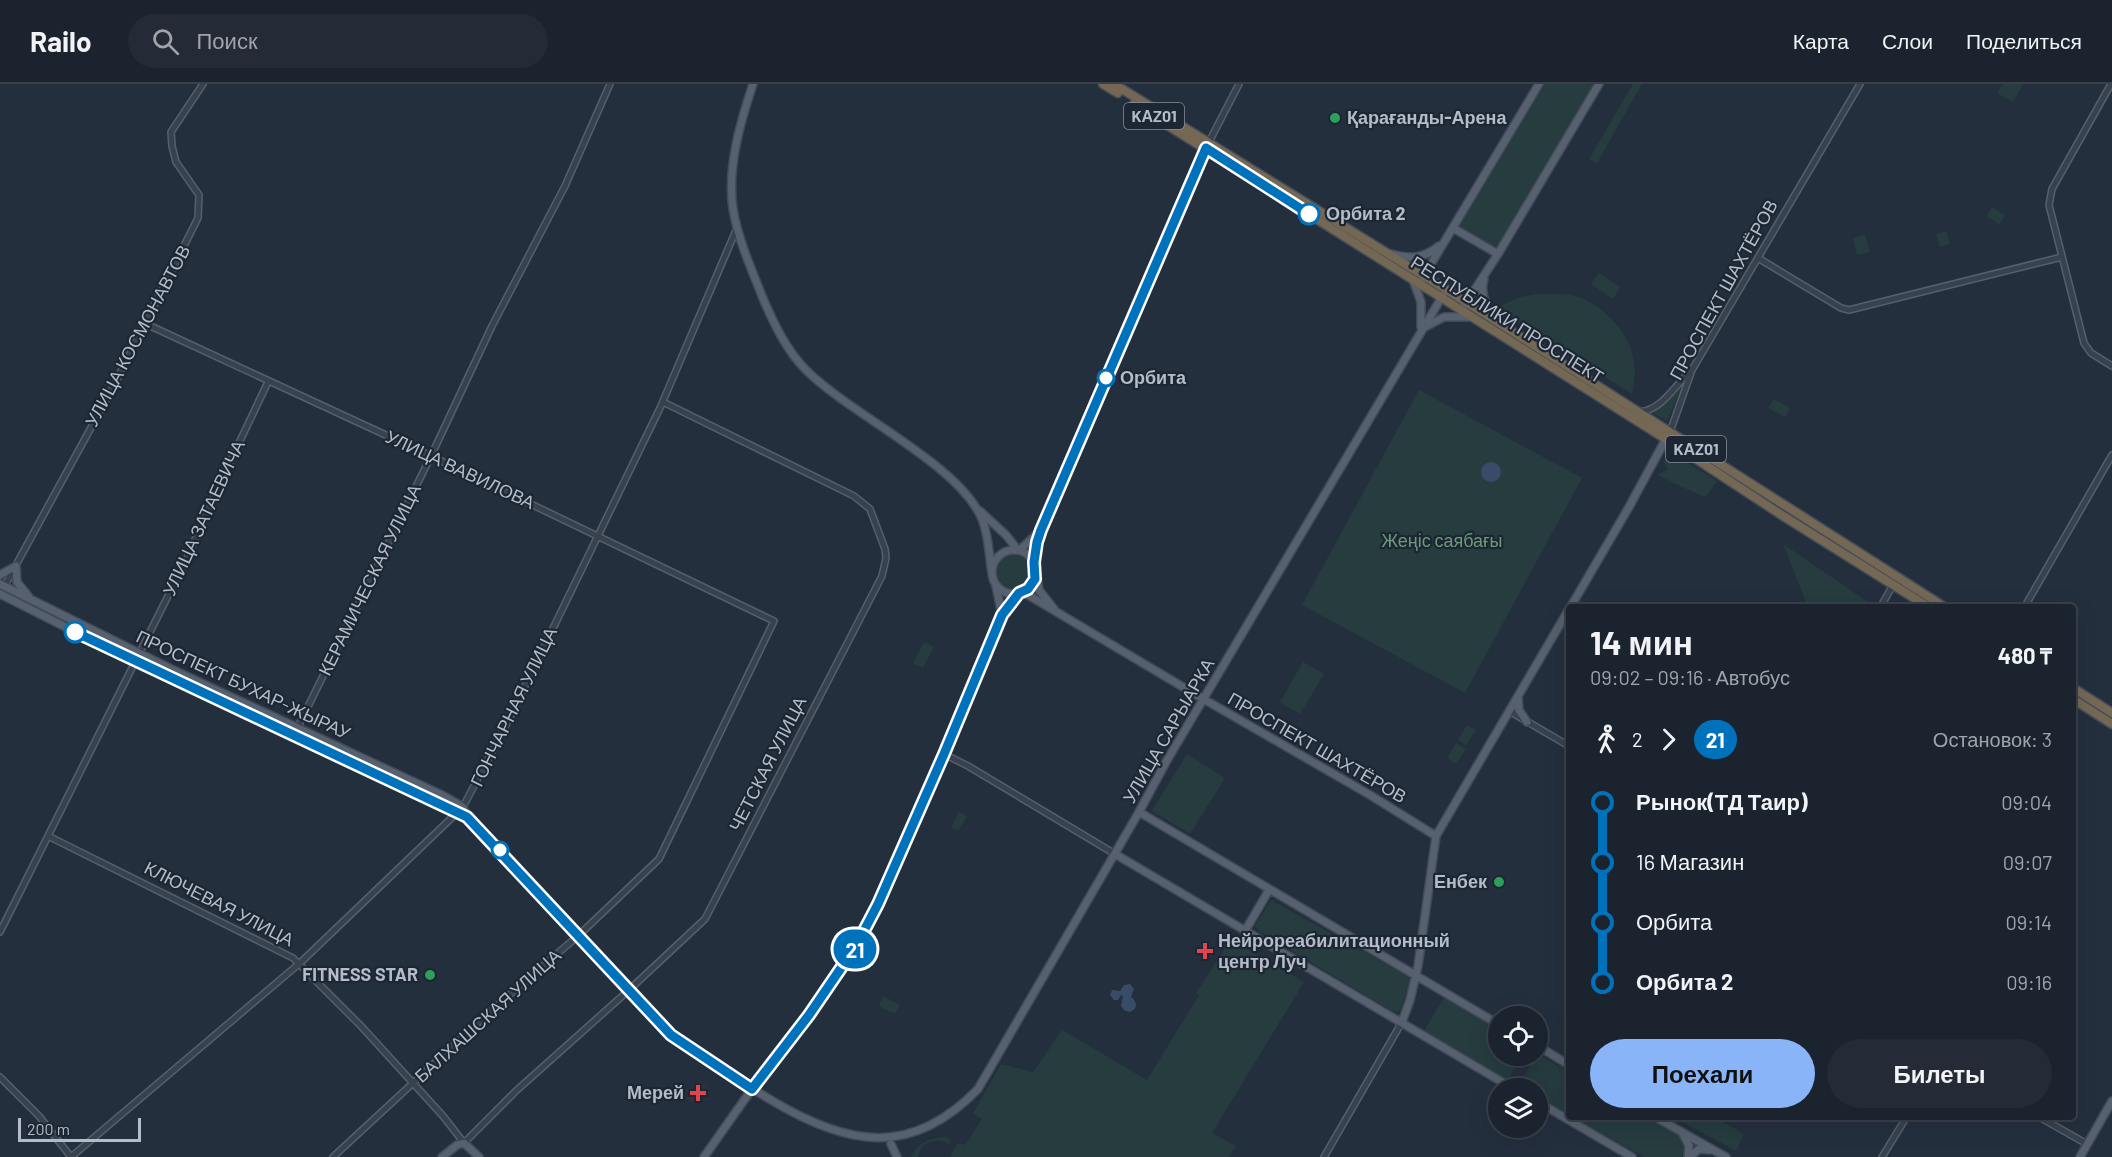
<!DOCTYPE html>
<html lang="ru">
<head>
<meta charset="utf-8">
<style>
	:root { --surface:#1b232e; --page:#242b36; --text:#f1f3f6; --muted:#a0a4aa; --line:#39404a; --accent:#8ab4f8 }
	body { margin:0; font-family:Barlow,sans-serif; background:var(--page); color:var(--text); height:100vh; display:flex; flex-direction:column; font-size:22px; white-space:nowrap }
	* { box-sizing:border-box; margin:0 }
	p { font-size:20px; color:var(--muted) }
	.icon { flex:none; width:33px; height:33px; fill:none; stroke:currentColor; stroke-width:2; stroke-linecap:round; stroke-linejoin:round }
	.map { position:relative; flex:1; overflow:hidden }
	.details { position:absolute; left:1566px; top:520px; width:510px; height:516px; display:flex; flex-direction:column; background:var(--surface); border-radius:6px; box-shadow:0 6px 24px #0002,0 0 0 2px var(--line) }
	.details>* { flex:none }
	.badge { padding:0 12px; border-radius:20px; font-size:21px; line-height:39px }
	.buttons { position:absolute; left:1488px; top:922px; display:grid; gap:12px }
	.buttons a { display:grid; place-items:center; width:60px; height:60px; border-radius:50%; background:var(--surface); box-shadow:0 6px 24px #0002,0 0 0 2px var(--line); font-size:30px }
	.scale { position:absolute; left:18px; bottom:15px; width:123px; box-sizing:border-box; padding-left:6px; border:3px solid #b4bcc9; border-top:0; font-size:16px; line-height:21px; white-space:nowrap; color:#b4bcc9; -webkit-text-stroke:4px #1d2633; paint-order:stroke }
	.map>.badge { position:absolute; translate:-50% -50%; box-shadow:0 0 0 3px #fff }
	.legs { display:flex; align-items:center; gap:9px; height:66px; padding:0 24px; font-size:20px }
	.legs p { margin-inline-start:auto }
	.overview { display:flex; align-items:center; justify-content:space-between; height:102px; padding:0 24px }
	h1 { font-size:33px; font-weight:700; line-height:45px }
	.action { display:flex; gap:12px; margin-top:auto; padding:12px 24px }
	.action a { flex:1; height:69px; border-radius:36px; background:var(--accent); color:#111; font-size:24px; font-weight:700; line-height:69px; text-align:center }
	.action a+a { background:var(--page); color:var(--text) }
	ul { padding:0 24px; list-style:none }
	li { display:flex; align-items:center; gap:21px; height:60px; font-size:22px }
	li i { display:grid; place-items:center; width:9px; height:100%; margin:0 8px; background:currentColor }
	li i::after { content:''; width:15px; height:15px; margin:-8px; border:4px solid; border-radius:50%; background:var(--surface) }
	li p { margin-inline-start:auto }
	li:first-child i { background:linear-gradient(#0000 50%,currentColor 0) }
	li:last-child i { background:linear-gradient(currentColor 50%,#0000 0) }
	header { display:flex; align-items:center; gap:36px; box-sizing:border-box; height:84px; padding:0 30px; background:var(--surface); border-bottom:2px solid var(--line) }
	header strong { font-size:28px }
	nav { display:flex; gap:33px; margin-inline-start:auto; font-size:21px }
	.search { width:420px; height:54px; background:var(--page); display:flex; align-items:center; gap:15px; box-sizing:border-box; padding:0 21px; border-radius:33px; color:var(--muted); font-size:22px }
	.map>svg:first-child { display:block }
	.medical { fill:#32303f }
	.green { fill:#263c3f }
	.water { fill:#394c67 }
	.lines { fill:none; stroke-linecap:round; stroke-linejoin:round }
	.minor-casing { stroke:#565f6c; stroke-width:8 }
	.major-casing { stroke:#414a57; stroke-width:10 }
	.highway-casing { stroke:#434c59; stroke-width:11 }
	.minor { stroke:#38414e; stroke-width:5 }
	.major { stroke:#56606e; stroke-width:7 }
	.highway { stroke:#746855; stroke-width:8 }
	.line-1-casing { stroke:#fff; stroke-width:14 }
	.line-1 { stroke:#0072bc; stroke-width:9 }
	.leisure-dot { fill:#2e9e5b; stroke:#1d2633; stroke-width:2 }
	.stop-1-dot { fill:#fff; stroke:#0072bc; stroke-width:3 }
	.health-dot { fill:#e0444e; stroke:#1d2633; stroke-width:2 }
	.labels { text-anchor:middle; stroke-width:4.5; stroke-linejoin:round; paint-order:stroke }
	.shield { fill:#1d2633; stroke:#878f9c; stroke-width:1.5 }
	.shield-label { font-size:16px; font-weight:bold; fill:#b4bcc9 }
	.poi-label { font-size:18px; font-weight:bold; fill:#b4bcc9; stroke:#1d2633; text-anchor:end }
	.stop-label { font-size:18px; font-weight:bold; fill:#b4bcc9; stroke:#1d2633; text-anchor:start }
	.street-label { font-size:18px; fill:#b4bcc9; stroke:#1d2633 }
	.park-label { font-size:18px; fill:#6b9a76; stroke:#1d2633 }
</style>
</head>
<body>
<header>
<strong>Railo</strong>
<div class="search"><svg class="icon" aria-label="search" viewBox="0 0 24 24"><circle cx="10" cy="10" r="6"/><path d="M15 15l6 6"/></svg>Поиск</div>
<nav><a>Карта</a><a>Слои</a><a>Поделиться</a></nav>
</header>
<div class="map">
<svg width="2112" height="1073" viewBox="0 0 2112 1073">
	<rect width="100%" height="100%" fill="#242f3e"/>
	<path class="medical" d="M700,997L709,1004L696,1021L687,1015Z"/>
	<path class="green" d="M1545,0H1596L1496,168L1458,144Z
		M1633,0H1642L1597,79L1589,75Z
		M2002,0H2023L2013,18L1997,9Z
		M1992,123L2005,131L1999,140L1986,132Z
		M1946,147L1950,160L1940,163L1936,150Z
		M1865,151L1870,168L1857,171L1853,154Z
		M1599,189L1620,203L1613,215L1591,200Z
		M1538,210C1550,210 1563,209 1575,212C1607,222 1634,253 1635,287C1635,295 1633,303 1632,310L1497,225C1510,216 1522,212 1538,210Z
		M1683,297H1685L1667,337L1653,329Z
		M1419,306L1582,394L1465,609L1302,521Z
		M1774,315L1790,324L1785,333L1768,324Z
		M1679,358L1891,494L1890,495L1677,360Z
		M1670,368L1717,397L1708,410L1704,413L1659,392L1658,390L1668,386L1664,378Z
		M1783,460L1871,520L1869,523H1808Z
		M997 488a17 17 0 1 1 34 0a17 17 0 1 1-34 0Z
		M924,558L934,563L923,584L913,579Z
		M1303,578L1324,590L1300,630L1280,618Z
		M1467,641L1476,646L1466,661L1458,656Z
		M1456,659L1466,665L1456,680L1447,674Z
		M1187,670L1225,694L1190,750L1152,727Z
		M959,728L967,732L958,747L951,743Z
		M1271,816L1409,893L1410,897L1400,927L1394,928L1259,847L1255,842Z
		M1231,855L1304,898L1212,1049L1236,1062L1229,1073H950L958,1059L965,1061L982,1035L973,1029L1001,980L1033,988L1062,946L1147,996L1199,911L1196,909Z
		M883,912L900,921L895,930L879,922Z
		M1445,912L1498,943V972H1522L1508,996L1424,947Z
		M1538,970L1569,988V1030L1538,1012V1005H1524L1518,1001Z
		M1574,1034H1649L1680,1051L1685,1057L1686,1064L1681,1073H1644Z
		M1677,1034H1717L1744,1050L1736,1067L1677,1035Z
		M945,1053L951,1056L949,1060C938,1054 932,1056 922,1062L918,1073H911C918,1059 929,1054 945,1053Z"/>
	<path class="water" d="M1481 388a10 10 0 1 1 20 0a10 10 0 1 1-20 0Z
		M1130,900L1134,905L1131,913C1138,918 1138,926 1129,928L1124,926L1121,922L1123,912L1121,911L1118,916H1114L1110,911L1112,906L1120,907L1124,901Z"/>
	<g class="lines">
		<g class="minor-casing">
			<path id="minor" d="M2111,0L2052,105L2049,121L2084,259L2091,269L2112,282
				M1209,58L1239,0
				M1758,174L1841,224L1849,226L2062,173
				M144,239L431,372L774,537L659,775L579,851L493,925L333,1073
				M1640,328C1663,325 1674,302 1690,288
				M1670,348L1692,286L1860,0
				M4,503L111,307L198,134L199,111L176,78L172,62L171,48L203,0
				M1880,524L1894,499
				M2024,524L2112,371
				M1509,627L1569,662
				M296,647L431,372L492,242L565,102L610,0
				M944,670L968,682L1115,770
				M48,752L293,874L361,942L443,1032L464,1059L517,1006L629,906L705,835L882,492L886,474L885,465L870,425L854,412L663,318
				M0,848L186,476L218,403L268,298
				M0,993L39,1032L71,1073
				M2041,1034L2087,1060
				M71,1073L300,879L463,723L509,635L660,324L737,144
				M1324,1073L1402,938
				M1882,1073L1906,1034"/>
		</g>
		<g class="major-casing">
			<path id="major" d="M753,0C740,39 727,84 733,125C738,155 751,184 762,212C773,238 786,266 806,286C851,331 959,380 982,435C989,452 989,472 992,489
				M1453,144L1498,170
				M1391,170C1411,175 1423,175 1439,162
				M1484,195C1479,212 1487,225 1498,236
				M1413,196L1421,218V243
				M1419,200L1539,0
				M1464,222L1498,170L1599,0
				M1423,244L1444,233H1471
				M980,427L1006,451L1017,465
				M1020,466L1039,448
				M992 488a22 22 0 1 1 44 0a22 22 0 1 1-44 0Z
				M1034,478L1041,446L1207,62
				M0,491L16,482L17,498L29,513
				M1037,493L1039,506L1054,525
				M0,500L171,585L444,712L463,723L467,733
				M996,502L1002,531
				M1023,508L1188,606L1370,711L1436,752
				M0,510L117,569L459,728L467,733L491,757L671,951L682,959C710,980 741,998 771,1016C849,1063 912,1073 978,1005L1139,728L1166,678L1443,211
				M1570,524L1629,423L1668,351
				M1518,613L1519,626L1527,638
				M1139,728L1498,940
				M1115,770L1514,1005
				M1245,847L1269,806
				M1402,938L1410,916L1418,882L1436,752L1569,525
				M1538,962L1569,981
				M1538,1018L1632,1073
				M1657,1034L1726,1073
				M1683,1050L1689,1062L1688,1073
				M891,1060L897,1073
				M442,1073L457,1061L464,1059L479,1073
				M704,1073L752,1005L830,902L856,863L878,820L944,670L1002,531L1019,509
				M1690,1073L1699,1065L1710,1066
				M2080,1073L2112,1017"/>
		</g>
		<g class="highway-casing">
			<path id="highway" d="M1103,0L1118,9
				M1114,0L1466,218L1946,524
				M1134,20L1666,355L1780,430L1930,524
				M2073,604L2112,629
				M2073,615L2112,640"/>
		</g>
		<use href="#minor" class="minor"/>
		<use href="#major" class="major"/>
		<use href="#highway" class="highway"/>
	</g>
	<g class="lines">
		<g class="line-1-casing">
			<path id="line-1" d="M75,548L467,733L671,951L752,1005L809,931L856,862L878,820L944,670L1002,531L1019,509L1028,505L1035,495L1034,478L1037,458L1041,446L1206,64L1309,130"/>
		</g>
		<use href="#line-1" class="line-1"/>
	</g>
	<g class="leisure-dot">
		<circle cx="1335" cy="34" r="6"/>
		<circle cx="1499" cy="798" r="6"/>
		<circle cx="430" cy="891" r="6"/>
	</g>
	<g class="stop-1-dot">
		<circle cx="1309" cy="130" r="10"/>
		<circle cx="1106" cy="294" r="8"/>
		<circle cx="75" cy="548" r="10"/>
		<circle cx="500" cy="766" r="8"/>
	</g>
	<g class="health-dot">
		<path d="M1202 858h6v6h6v6h-6v6h-6v-6h-6v-6h6z"/>
		<path d="M695 1000h6v6h6v6h-6v6h-6v-6h-6v-6h6z"/>
	</g>
	<g class="labels">
		<g class="shield">
			<rect x="1124" y="19" width="60" height="26" rx="4.5"/>
			<rect x="1666" y="352" width="60" height="26" rx="4.5"/>
		</g>
		<g class="shield-label">
			<text x="1154" y="38">KАZ01</text>
			<text x="1696" y="371">KАZ01</text>
		</g>
		<g class="poi-label">
			<text x="1347" y="40" text-anchor="start">Қарағанды-Арена</text>
			<text x="1487" y="804">Енбек</text>
			<text x="1218" y="863" text-anchor="start">Нейрореабилитационный<tspan x="1218" dy="21">центр Луч</tspan></text>
			<text x="418" y="897">FITNESS STAR</text>
			<text x="684" y="1015">Мерей</text>
		</g>
		<g class="stop-label">
			<text x="1326" y="136">Орбита 2</text>
			<text x="1120" y="300">Орбита</text>
		</g>
		<g class="street-label">
			<text transform="translate(1724 206) rotate(-61)" y="6">ПРОСПЕКТ ШАХТЁРОВ</text>
			<text transform="translate(1507 236) rotate(32)" y="6">РЕСПУБЛИКИ ПРОСПЕКТ</text>
			<text transform="translate(138 252) rotate(-62)" y="6">УЛИЦА КОСМОНАВТОВ</text>
			<text transform="translate(460 386) rotate(25)" y="6">УЛИЦА ВАВИЛОВА</text>
			<text transform="translate(204 434) rotate(-65)" y="6">УЛИЦА ЗАТАЕВИЧА</text>
			<text transform="translate(370 496) rotate(-64)" y="6">КЕРАМИЧЕСКАЯ УЛИЦА</text>
			<text transform="translate(243 601) rotate(25)" y="6">ПРОСПЕКТ БУХАР-ЖЫРАУ</text>
			<text transform="translate(514 623) rotate(-64)" y="6">ГОНЧАРНАЯ УЛИЦА</text>
			<text transform="translate(1169 647) rotate(-60)" y="6">УЛИЦА САРЫАРКА</text>
			<text transform="translate(1317 664) rotate(30)" y="6">ПРОСПЕКТ ШАХТЁРОВ</text>
			<text transform="translate(768 680) rotate(-63)" y="6">ЧЕТСКАЯ УЛИЦА</text>
			<text transform="translate(219 820) rotate(27)" y="6">КЛЮЧЕВАЯ УЛИЦА</text>
			<text transform="translate(488 932) rotate(-42)" y="6">БАЛХАШСКАЯ УЛИЦА</text>
		</g>
		<g class="park-label">
			<text x="1442" y="463">Жеңіс саябағы</text>
		</g>
	</g>
</svg>
<div class="buttons">
<a><svg class="icon" aria-label="locate" viewBox="0 0 24 24"><circle cx="12" cy="12" r="6"/><path d="M12 2v4M12 18v4M2 12h4M18 12h4"/></svg></a>
<a><svg class="icon" aria-label="layers" viewBox="0 0 24 24"><path d="M12 4l9 5-9 5-9-5zM3 14l9 5 9-5"/></svg></a>
</div>
<div class="scale">200 m</div>
<b class="badge" style="left:855px;top:865px;background:#0072bc;color:#fff">21</b>
<section class="details">
<div class="overview"><div><h1>14 мин</h1><p>09:02 – 09:16 · Автобус</p></div><b>480 ₸</b></div>
<div class="legs"><svg class="icon" aria-label="walk" viewBox="0 0 24 24"><circle cx="13" cy="4" r="2"/><path d="M13 8l-2 6 4 7M11 14l-3 7M7 12l3-4h3l4 4"/></svg>2<svg class="icon" aria-label="forward" viewBox="0 0 24 24"><path d="M9 5l7 7-7 7"/></svg><b class="badge" style="background:#0072bc;color:#fff">21</b><p>Остановок: 3</p></div>
<ul>
<li><i style="color:#0072bc"></i><b>Рынок(ТД Таир)</b><p>09:04</p></li>
<li><i style="color:#0072bc"></i><span>16 Магазин</span><p>09:07</p></li>
<li><i style="color:#0072bc"></i><span>Орбита</span><p>09:14</p></li>
<li><i style="color:#0072bc"></i><b>Орбита 2</b><p>09:16</p></li>
</ul>
<div class="action"><a>Поехали</a><a>Билеты</a></div>
</section>
</div>
</body>
</html>
